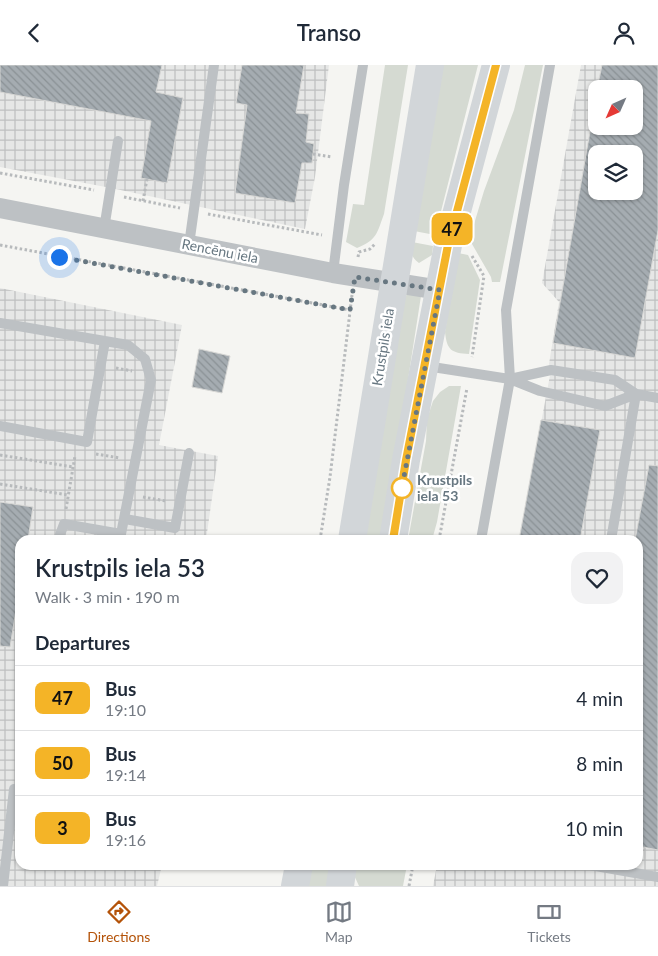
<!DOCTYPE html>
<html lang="en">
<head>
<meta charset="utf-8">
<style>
	:root { --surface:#fff; --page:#f2f2f3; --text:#1f2937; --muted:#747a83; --line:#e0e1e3; --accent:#b45309 }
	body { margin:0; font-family:Lato,sans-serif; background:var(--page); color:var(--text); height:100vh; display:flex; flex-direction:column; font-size:19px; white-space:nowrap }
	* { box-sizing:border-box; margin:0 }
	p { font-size:16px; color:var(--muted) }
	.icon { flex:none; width:28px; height:28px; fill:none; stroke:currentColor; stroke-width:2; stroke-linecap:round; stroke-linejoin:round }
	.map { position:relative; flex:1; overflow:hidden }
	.details { position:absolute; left:15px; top:470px; width:628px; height:335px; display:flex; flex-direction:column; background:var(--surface); border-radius:15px; box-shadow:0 1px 4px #0004 }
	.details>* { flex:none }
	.badge { padding:0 10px; border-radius:8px; font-size:18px; line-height:32px }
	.needle { width:32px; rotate:225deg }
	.tools { position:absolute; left:588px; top:15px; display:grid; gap:10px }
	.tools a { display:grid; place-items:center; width:55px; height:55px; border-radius:10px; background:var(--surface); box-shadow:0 1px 4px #0004; font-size:25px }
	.you { position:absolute; width:25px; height:25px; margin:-12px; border:4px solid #fff; border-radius:50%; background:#1a73e8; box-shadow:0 0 0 8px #1a73e833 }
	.map>.badge { position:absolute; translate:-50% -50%; box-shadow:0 0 0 2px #fff }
	h2 { padding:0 20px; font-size:19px; line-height:45px }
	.round { display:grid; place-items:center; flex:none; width:52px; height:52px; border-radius:15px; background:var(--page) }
	.overview { display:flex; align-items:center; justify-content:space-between; height:85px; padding:0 20px }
	h1 { font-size:24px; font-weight:600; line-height:38px }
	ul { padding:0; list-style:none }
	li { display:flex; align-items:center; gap:15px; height:65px; padding:0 20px; border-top:1px solid var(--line) }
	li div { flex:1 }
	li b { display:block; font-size:19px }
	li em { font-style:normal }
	li .badge { min-width:55px; font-weight:700; text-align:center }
	header { display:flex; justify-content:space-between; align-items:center; height:65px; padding:0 20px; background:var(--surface); font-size:22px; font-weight:600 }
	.tabs { display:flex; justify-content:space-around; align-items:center; height:70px; border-top:1px solid var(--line); background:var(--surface); font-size:14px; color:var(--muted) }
	.tabs a { display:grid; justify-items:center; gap:2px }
	.tabs .selected { color:var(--accent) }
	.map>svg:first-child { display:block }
	.industrial { fill:url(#industrial-grid); fill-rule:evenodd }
	.grass { fill:#d5dad2 }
	.building { fill:url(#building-back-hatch); stroke:#d7d7d5; fill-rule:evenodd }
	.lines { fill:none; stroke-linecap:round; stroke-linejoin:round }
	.path { stroke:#b7babc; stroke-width:3; stroke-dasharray:2.5 2.5; stroke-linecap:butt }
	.lane { stroke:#bdc1c4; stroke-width:10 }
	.street { stroke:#bdc1c4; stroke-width:20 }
	.secondary { stroke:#d2d6d9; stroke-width:28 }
	.line-casing { stroke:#fff; stroke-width:11 }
	.line { stroke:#f4b427; stroke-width:8 }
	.walk { stroke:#677781; stroke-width:5; stroke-dasharray:0 9 }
	.stop-dot { fill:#fff; stroke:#f4b427; stroke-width:2.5 }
	.labels { text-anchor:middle; stroke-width:5; stroke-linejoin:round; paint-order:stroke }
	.street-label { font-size:14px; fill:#677781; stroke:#fff }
	.stop-label { font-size:14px; font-weight:bold; fill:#677781; stroke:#fff; text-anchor:start }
</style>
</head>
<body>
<header><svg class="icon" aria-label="back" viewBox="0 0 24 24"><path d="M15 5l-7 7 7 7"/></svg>Transo<svg class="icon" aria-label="person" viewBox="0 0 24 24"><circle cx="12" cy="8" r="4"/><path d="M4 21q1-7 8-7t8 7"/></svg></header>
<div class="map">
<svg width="658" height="821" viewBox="0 0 658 821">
	<defs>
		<pattern id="industrial-grid" width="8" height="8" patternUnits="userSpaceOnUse" patternTransform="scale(1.25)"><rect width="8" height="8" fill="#e6e7e6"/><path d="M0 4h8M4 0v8" fill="none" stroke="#bec0c0"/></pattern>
		<pattern id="building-back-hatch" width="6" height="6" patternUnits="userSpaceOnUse" patternTransform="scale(1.25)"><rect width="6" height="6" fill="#a5acb1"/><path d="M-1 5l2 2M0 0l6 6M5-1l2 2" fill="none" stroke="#8a9195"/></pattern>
	</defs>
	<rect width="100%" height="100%" fill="#f5f5f2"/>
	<path class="industrial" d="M0,0H329L315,112L305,164L111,123L0,102Z
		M581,0H658V821H433L437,800H638V475H519L551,305L549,299L559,237L542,218ZM596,24H634V61H596ZM596,89H634V126H596Z
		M0,223L182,260L159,380L218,391L206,475H20V800H162L157,821H0Z"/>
	<path class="grass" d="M385,0H408L384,149C377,168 377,175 357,183L346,177L353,139L364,140Z
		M440,0H478L435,170L414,166Z
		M525,0H543L500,217H492L491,212L472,179L471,169L484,126L514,45Z
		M412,177L433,181L432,190L419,198C410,192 411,186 412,177Z
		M458,188L468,190L480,215L469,289C451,288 447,285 445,267Z
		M409,228L421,231L383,475H364L403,233Z
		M449,321H461L437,457L432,475H408L426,376L427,354L433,336L440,327Z
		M311,800H331L327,821H308Z
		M356,800H407L403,821H359L354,810Z"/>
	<path class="building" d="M0,0H162L156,27L183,33L167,118L141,113L151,56L0,27Z
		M242,0H304L296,48L309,49L306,77L314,79L312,98H302L295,138L235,128L247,40L236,38Z
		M602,0H658V165L635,293L553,278L591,61H634V24H597ZM596,89H634V126H596Z
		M199,284L230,291L222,328L192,322Z
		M541,355L600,365L580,475H519Z
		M649,400L658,401V785L638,781V475H635Z
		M0,437L33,442L28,475H20V521L10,582L0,581Z"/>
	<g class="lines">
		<path class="path" d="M313,89L332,92
			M0,108L94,125
			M124,132L180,143
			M143,136L147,114
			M208,149L322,170
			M0,180L350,245
			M472,191L484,211L472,292
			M358,192L359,187L370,184L375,179
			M116,303L132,306
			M96,389L120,393
			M0,390L73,402
			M0,419L68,430
			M143,432L166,436
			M66,444L75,391
			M320,475L330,412L352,230
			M439,475L467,323
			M409,821L413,800"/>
		<path class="lane" d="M104,164L118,76
			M189,180L214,0
			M333,208L344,120L363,0
			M0,258L128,280L145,294L151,315L121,469L64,459L58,475
			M426,301L510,314L540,326L605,341L636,329
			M510,314L551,305L615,315L636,329
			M0,361L87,377L105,276
			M125,454L175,463L189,388
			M481,475L510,314L506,245L550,0
			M611,475L636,329L658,333
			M590,800L658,812
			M3,821L14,724L20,725"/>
		<path class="street" d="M0,143L333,208L440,225"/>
		<path class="secondary" d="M352,475L430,0
			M393,475L406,395L448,180L496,0
			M295,821L299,800
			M340,821L343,800"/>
	</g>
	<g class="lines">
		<g class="line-casing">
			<path id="line" d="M393,475L406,395L448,180L496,0"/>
		</g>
		<use href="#line" class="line"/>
		<path class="walk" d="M59,192L350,245L355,212L440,225L401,427L402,423"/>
	</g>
	<circle class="stop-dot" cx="402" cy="423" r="10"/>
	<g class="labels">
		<g class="street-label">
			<text transform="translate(220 186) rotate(11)" y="5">Rencēnu iela</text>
			<text transform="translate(383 282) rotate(-81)" y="5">Krustpils iela</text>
		</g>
		<g class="stop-label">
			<text x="417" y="420">Krustpils<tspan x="417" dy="16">iela 53</tspan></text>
		</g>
	</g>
</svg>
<div class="tools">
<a><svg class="needle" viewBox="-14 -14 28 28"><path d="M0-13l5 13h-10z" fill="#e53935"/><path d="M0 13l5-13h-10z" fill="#747a83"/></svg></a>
<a><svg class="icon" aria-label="layers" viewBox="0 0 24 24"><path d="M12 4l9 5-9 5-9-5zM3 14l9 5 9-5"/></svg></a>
</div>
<div class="you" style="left:59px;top:192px"></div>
<b class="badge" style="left:452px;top:164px;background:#f4b427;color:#111">47</b>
<section class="details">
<div class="overview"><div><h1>Krustpils iela 53</h1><p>Walk · 3 min · 190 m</p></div><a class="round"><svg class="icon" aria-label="heart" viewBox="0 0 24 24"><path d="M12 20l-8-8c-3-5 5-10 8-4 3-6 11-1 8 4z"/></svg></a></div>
<h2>Departures</h2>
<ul>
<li><span class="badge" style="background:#f4b427;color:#111">47</span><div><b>Bus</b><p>19:10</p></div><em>4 min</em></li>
<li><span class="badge" style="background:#f4b427;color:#111">50</span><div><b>Bus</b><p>19:14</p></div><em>8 min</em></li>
<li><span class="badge" style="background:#f4b427;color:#111">3</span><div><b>Bus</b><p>19:16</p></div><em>10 min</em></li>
</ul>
</section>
</div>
<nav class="tabs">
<a class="selected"><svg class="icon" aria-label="directions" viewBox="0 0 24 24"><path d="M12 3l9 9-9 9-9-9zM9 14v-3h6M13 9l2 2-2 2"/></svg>Directions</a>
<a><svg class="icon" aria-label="map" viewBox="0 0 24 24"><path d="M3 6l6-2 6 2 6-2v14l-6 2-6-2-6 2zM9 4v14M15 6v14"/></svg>Map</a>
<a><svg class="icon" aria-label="tickets" viewBox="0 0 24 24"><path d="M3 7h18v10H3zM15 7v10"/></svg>Tickets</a>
</nav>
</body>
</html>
